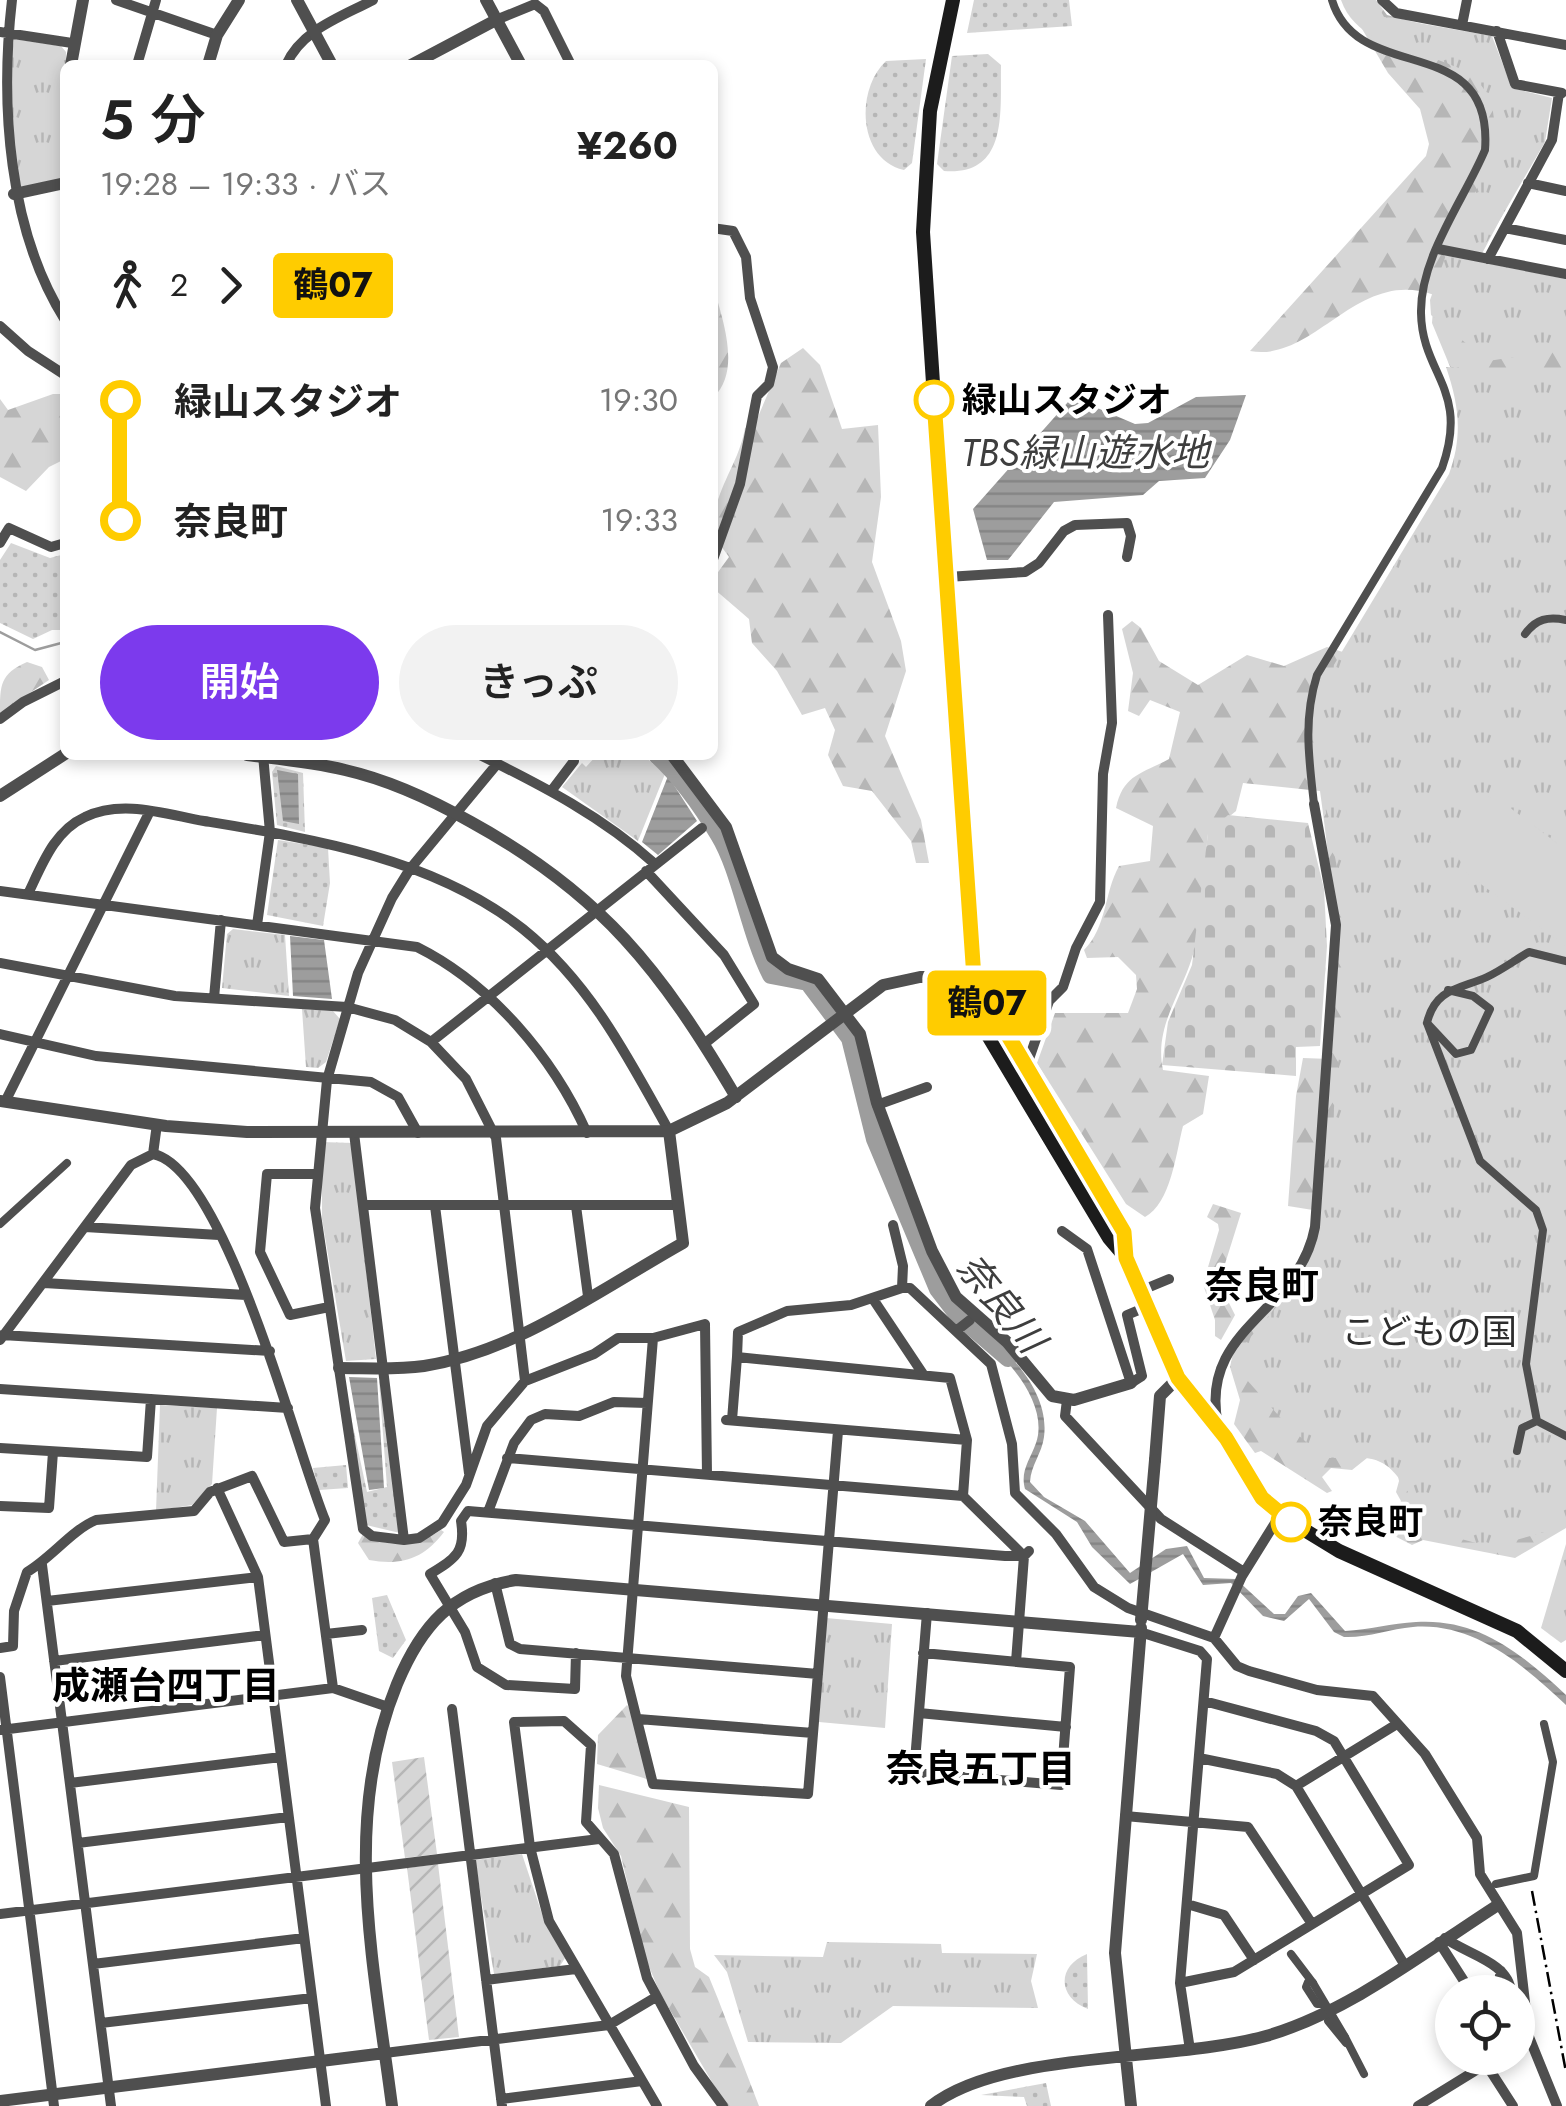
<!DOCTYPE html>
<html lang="ja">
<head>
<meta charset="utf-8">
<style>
	:root { --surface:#fff; --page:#f2f2f2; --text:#222; --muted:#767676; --accent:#7c3aed }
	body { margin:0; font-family:Jost,"Noto Sans JP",sans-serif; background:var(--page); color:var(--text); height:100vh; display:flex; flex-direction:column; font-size:38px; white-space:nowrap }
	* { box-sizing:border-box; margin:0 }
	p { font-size:32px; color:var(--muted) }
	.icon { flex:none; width:55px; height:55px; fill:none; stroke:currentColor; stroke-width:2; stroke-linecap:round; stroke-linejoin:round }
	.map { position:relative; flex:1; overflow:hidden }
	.drawer { position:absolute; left:60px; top:60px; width:658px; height:700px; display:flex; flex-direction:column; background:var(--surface); border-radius:15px; box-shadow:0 5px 15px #0003 }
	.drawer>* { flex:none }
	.badge { padding:0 20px; border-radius:8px; font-size:35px; line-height:65px }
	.fabs { position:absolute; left:1435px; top:1975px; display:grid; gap:20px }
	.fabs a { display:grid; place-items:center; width:100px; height:100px; border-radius:50%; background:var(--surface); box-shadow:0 5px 15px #0003; font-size:50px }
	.map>.badge { position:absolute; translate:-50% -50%; box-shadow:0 0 0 5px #fff }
	.legs { display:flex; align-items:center; gap:15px; height:110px; padding:0 40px; font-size:32px }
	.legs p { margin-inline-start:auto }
	.overview { display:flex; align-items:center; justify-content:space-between; height:170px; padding:0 40px }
	h1 { font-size:55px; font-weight:600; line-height:75px }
	.cta { display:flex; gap:20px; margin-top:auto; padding:20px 40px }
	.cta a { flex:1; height:115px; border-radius:60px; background:var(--accent); color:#fff; font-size:40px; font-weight:600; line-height:115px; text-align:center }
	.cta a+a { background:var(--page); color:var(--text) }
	ul { padding:0 40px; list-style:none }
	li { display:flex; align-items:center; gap:35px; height:120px; font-size:38px }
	li i { display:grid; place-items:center; width:15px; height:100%; margin:0 12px; background:currentColor }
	li i::after { content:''; width:25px; height:25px; margin:-12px; border:8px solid; border-radius:50%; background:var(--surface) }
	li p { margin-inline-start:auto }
	li:first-child i { background:linear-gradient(#0000 50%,currentColor 0) }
	li:last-child i { background:linear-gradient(currentColor 50%,#0000 0) }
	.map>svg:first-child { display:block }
	.grass { fill:url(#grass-dots) }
	.forest { fill:url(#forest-firs) }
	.cemetery { fill:url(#cemetery-stones) }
	.park { fill:url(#park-tufts) }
	.garden { fill:url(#garden-furrows) }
	.pitch { fill:#d6d6d6 }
	.water { fill:url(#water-rules) }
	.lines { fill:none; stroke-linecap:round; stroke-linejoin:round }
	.stream { stroke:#9d9d9d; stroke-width:2.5 }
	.river { stroke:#9d9d9d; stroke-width:18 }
	.pedestrian { stroke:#4f4f4f; stroke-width:8 }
	.minor { stroke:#4f4f4f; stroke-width:10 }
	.tertiary { stroke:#4f4f4f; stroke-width:12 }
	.secondary { stroke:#1c1c1c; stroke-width:14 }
	.rail { stroke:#000; stroke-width:2.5; stroke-dasharray:15 5 2.5 5; stroke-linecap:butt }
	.pedestrian-bridge { stroke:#4f4f4f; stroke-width:8 }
	.tertiary-bridge { stroke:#4f4f4f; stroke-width:12 }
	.line-1-casing { stroke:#fff; stroke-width:22 }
	.line-1 { stroke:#fc0; stroke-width:15 }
	.stop-1-dot { fill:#fff; stroke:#fc0; stroke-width:5 }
	.labels { text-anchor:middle; stroke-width:8; stroke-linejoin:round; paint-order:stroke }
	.stop-label { font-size:35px; font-weight:bold; fill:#000; stroke:#fff; text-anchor:start }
	.park-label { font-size:35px; fill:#2d2d2d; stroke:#fff }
	.water-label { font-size:38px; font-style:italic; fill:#3e3e3e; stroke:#fff }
	.neighbourhood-label { font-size:38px; font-weight:bold; fill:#000; stroke:#fff }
</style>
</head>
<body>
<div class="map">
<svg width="1566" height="2106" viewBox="0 0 1566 2106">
	<defs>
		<pattern id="grass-dots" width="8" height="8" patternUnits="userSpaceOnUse" patternTransform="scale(2.5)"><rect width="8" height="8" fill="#d6d6d6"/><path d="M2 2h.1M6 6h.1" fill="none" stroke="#b6b6b6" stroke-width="1.8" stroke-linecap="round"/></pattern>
		<pattern id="forest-firs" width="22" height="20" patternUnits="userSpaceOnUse" patternTransform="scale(2.5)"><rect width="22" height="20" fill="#d6d6d6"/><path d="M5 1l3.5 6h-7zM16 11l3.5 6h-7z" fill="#b6b6b6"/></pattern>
		<pattern id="cemetery-stones" width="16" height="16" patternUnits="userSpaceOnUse" patternTransform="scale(2.5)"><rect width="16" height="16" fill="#d6d6d6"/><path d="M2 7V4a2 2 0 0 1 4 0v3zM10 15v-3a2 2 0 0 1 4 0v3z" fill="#b6b6b6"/></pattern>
		<pattern id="park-tufts" width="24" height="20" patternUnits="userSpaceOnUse" patternTransform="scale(2.5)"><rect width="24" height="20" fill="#d6d6d6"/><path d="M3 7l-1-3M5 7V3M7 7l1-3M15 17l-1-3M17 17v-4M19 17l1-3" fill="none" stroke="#b6b6b6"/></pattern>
		<pattern id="garden-furrows" width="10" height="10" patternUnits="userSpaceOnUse" patternTransform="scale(2.5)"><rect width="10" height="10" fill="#d6d6d6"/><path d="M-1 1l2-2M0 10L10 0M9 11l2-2" fill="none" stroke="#b6b6b6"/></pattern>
		<pattern id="water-rules" width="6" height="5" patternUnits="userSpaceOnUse" patternTransform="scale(2.5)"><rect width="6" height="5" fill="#9d9d9d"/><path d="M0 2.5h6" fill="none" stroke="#858585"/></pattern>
	</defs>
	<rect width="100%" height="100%" fill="#fff"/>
	<path class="grass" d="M974,0H1069L1072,26L967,33Z
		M952,56L988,54L1001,65C1000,111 1009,176 944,171L937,164Z
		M926,59L912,163L904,170C858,160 855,90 886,61Z
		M11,543L50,558L65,554V630H52L33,639L0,623V560Z
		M276,766L303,773L305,832L277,825L272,772Z
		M278,840L328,848L330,883L323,926L267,915Z
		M379,1381L382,1383L400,1533L366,1525L344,1384L367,1492L387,1487Z
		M346,1465L348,1488L319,1490L313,1468Z
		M387,1595L406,1640L393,1658L379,1651L372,1598Z
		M1087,1954L1088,2009C1057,1997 1057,1966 1087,1954Z
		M1046,2083L1051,2106H1027L1024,2097L981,2095Z"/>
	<path class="forest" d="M1345,0H1376L1387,15L1486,41L1500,90L1541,142L1476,265L1566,281V1528L1515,1558L1423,1540L1412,1545L1387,1532L1401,1501L1396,1492L1399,1481L1396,1467L1383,1459L1367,1458L1352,1470L1331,1468L1322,1477L1332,1491L1327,1493L1261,1451L1255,1453L1234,1424L1240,1400L1230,1367L1235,1345L1284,1295L1319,1211L1288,1206L1296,1096L1303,1058L1330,1059C1342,971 1332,878 1320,791L1243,783L1236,811L1208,834C1203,873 1204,921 1192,958C1180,996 1154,1028 1163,1070L1209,1076L1203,1114L1183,1126C1176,1153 1171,1203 1145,1217L1126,1204L1037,1063L1055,1013H1128L1137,989L1136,975L1118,957L1087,958L1084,950C1107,927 1104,893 1119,866L1150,861L1153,826L1116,808C1123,775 1141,774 1169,759L1180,712L1150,700L1139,716L1128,711L1133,673L1122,629L1132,621L1141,628L1159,661L1198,685L1247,655L1284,666L1327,647L1346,653L1463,464V398L1432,323L1434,295C1357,267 1315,363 1250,351L1426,156L1429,144L1420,109L1388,73Z
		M712,281C721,316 743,370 713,398Z
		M803,348L820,365L842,429L878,425L881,497L872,562L901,641L906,671L885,736L921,820L929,863H916L911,841L872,791L843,786L828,755L835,730L825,708L802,715L777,671L752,643L749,619L713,588V579L729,557L713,535C712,490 738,468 745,428L754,426L781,363Z
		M53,394H65V459L49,467L26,491L0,477V399L8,410Z
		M27,662L42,667L49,680L0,713C0,685 0,674 27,662Z
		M1213,1204L1241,1213L1219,1283L1235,1315L1221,1340L1215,1336V1320L1203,1284L1219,1230L1218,1224L1207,1217Z
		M441,1530L444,1532C424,1559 401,1566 369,1560L358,1543L363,1534C390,1549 416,1546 441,1530Z
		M627,1705L632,1712L647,1779L597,1764L598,1735Z
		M599,1785L689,1807L690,1949L695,1967L709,1977L718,1999L759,2106H726L660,1993L645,1957L621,1856L603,1828L598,1808Z"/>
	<path class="cemetery" d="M1228,815L1308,823L1324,889L1327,946L1320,1046L1296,1047V1076L1162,1065L1168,1022L1192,965L1208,833Z"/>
	<path class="park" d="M1341,0H1375L1384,17L1492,36L1512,88L1552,98L1545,142L1484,247L1456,243L1453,235C1467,206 1488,175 1493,143C1510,31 1368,77 1341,0Z
		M14,39L61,46L66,52L65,179L21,188L5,106Z
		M1446,255L1566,279V349L1488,361L1431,315L1430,300Z
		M1446,367L1542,371L1566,381V1526L1491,1547L1394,1521L1408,1492C1384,1451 1369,1458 1324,1458L1287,1425L1231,1362C1268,1312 1300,1290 1323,1230C1330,1129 1346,1026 1344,926C1341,842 1300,760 1326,678L1449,474C1463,436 1459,405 1446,367Z
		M597,755H643L665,774L638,841L562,787L582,763L586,767Z
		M233,929L285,935L289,996L222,988L227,934Z
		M302,1009L333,1011L340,1019L326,1062L318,1068L306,1067Z
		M322,1142L352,1143L376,1359L346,1361L322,1219Z
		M160,1405L217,1408L212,1484L192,1505L156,1511Z
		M1566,1544V1640L1561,1643L1541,1628Z
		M826,1618L892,1624L885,1728L819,1722Z
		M522,1854L545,1923L565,1958L560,1966L494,1974L475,1860Z
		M827,1942L941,1944L942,1953L1037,1954L1031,1981L1038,2008L893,2006L841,2043L748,2042L727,1972L714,1955L823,1957Z"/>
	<path class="garden" d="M424,1757L437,1854L405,1858L392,1762Z
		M438,1864L459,2037L429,2040L407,1868Z"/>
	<path class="pitch" d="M1484,795L1501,801L1566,850V946L1467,874L1449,840Z"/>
	<path class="water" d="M1246,395L1230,440L1205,478L1159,481L1143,495L1054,502L1008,560H987L973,509L1068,402L1081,401L1135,424L1148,423L1196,397Z
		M277,770L298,774L299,824L283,821Z
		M668,776L697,821L658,855L642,842Z
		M290,936L324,940L332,999L293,996Z
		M995,1341C1021,1365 1049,1399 1044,1437C1042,1453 1031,1465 1030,1482L1044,1497L1085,1521L1130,1573L1166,1549L1187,1546L1204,1578L1236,1579L1274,1614H1285L1298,1596L1311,1593L1345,1631C1369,1630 1392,1623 1416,1622C1479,1618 1522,1654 1566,1695V1705C1525,1666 1474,1622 1413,1627C1390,1629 1367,1638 1344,1637L1334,1632L1309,1599L1284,1621L1263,1616L1231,1583L1203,1585L1183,1554L1130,1584L1092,1547L1077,1522L1025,1489C1020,1471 1030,1460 1036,1443C1048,1408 1015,1367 990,1345Z
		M349,1377L377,1378L384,1488L369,1490Z"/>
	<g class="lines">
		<path class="stream" d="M0,632L35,650L65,642"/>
		<path class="river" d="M657,755C680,776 703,808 719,835C741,871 749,932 771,975L808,982L850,1038L875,1139L938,1289L958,1315L1008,1358"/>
		<path class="pedestrian" d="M1525,634C1536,619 1548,616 1566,620
			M1314,804C1309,759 1303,720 1317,675L1442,468C1470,389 1422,375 1421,313C1420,257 1464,200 1485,150C1494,29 1358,87 1332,0
			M1566,961L1529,952C1515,960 1502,970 1487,977C1460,989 1435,988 1427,1023L1480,1161L1536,1210L1543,1230L1526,1364L1537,1421L1566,1436
			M1427,1023L1456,1054L1471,1050L1490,1009L1473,996L1448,990
			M0,1224L67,1163
			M1517,1451L1522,1428L1537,1421
			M1496,1884L1534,1876L1553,1762L1544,1724
			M1291,1954L1313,1983
			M1308,1982L1306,1987L1317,2004H1322
			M1330,2017L1328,2021L1346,2043
			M1345,2037L1364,2074"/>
		<path class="minor" d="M12,0C0,104 8,230 65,320
			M116,0L217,35
			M1382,0L1396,13L1566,45
			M496,20L535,4L544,11L571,65
			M1462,25L1467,0
			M1497,31L1515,84L1562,93
			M0,32L72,43
			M137,65L156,0
			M286,65C301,30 341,17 373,0
			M1528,183L1566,191
			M712,228L733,231L746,257L750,298L773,367L769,384L757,396L740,484L712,562
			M1505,228L1566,240
			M1438,249L1566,274
			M1488,259L1552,140L1559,93
			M0,326L28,351L65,375
			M0,543L9,528L51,547L65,543
			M947,577L1025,572L1039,563L1064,531L1075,525L1127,523L1131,536L1127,557
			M0,719L23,702L65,681
			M480,755C543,786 603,817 655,864
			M497,764L410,869L392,898L358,973L327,1080L315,1208L363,1529L372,1536L404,1540L419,1538L442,1523L466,1485L487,1426L525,1381L594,1354L618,1338H653L705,1324L707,1475
			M552,790L574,761
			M646,871L724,955L754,1004L704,1044
			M0,891L417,947C491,984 553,1057 587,1133
			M28,894C42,865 54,831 85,817C122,799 165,814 204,821C313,839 434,858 523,929C590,983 628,1057 669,1131
			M257,925L270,832L263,755
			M0,963L175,996L347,1007L395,1020L431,1042L466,1079L496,1138L525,1381
			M214,998L221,920
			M0,1034L96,1056L371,1082L398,1097L418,1133
			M431,1042L702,828
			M1020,1065L1030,1056L1049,1001L1063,987L1076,948L1100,902L1103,774L1112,723L1108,615
			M5,1102L150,811
			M877,1105L927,1087
			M354,1133L404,1540
			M153,1154L157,1124
			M315,1174H267L260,1252L290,1315L329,1307
			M364,1205H678
			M435,1206L469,1473
			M576,1206L588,1296
			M893,1225L903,1266L902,1288H910L991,1364L1012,1444L1015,1493L1056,1534L1094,1587L1128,1608L1214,1638L1237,1666L1249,1671L1317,1690L1373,1696L1425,1754L1477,1838L1480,1874L1517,1933L1529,2037L1557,2106
			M85,1227L219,1235
			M1062,1231L1087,1249L1131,1383L1142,1376L1127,1315L1146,1307
			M44,1283L246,1295
			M902,1288L851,1305L787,1311L738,1332L737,1357L950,1378L967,1440L963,1496L1024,1556L1016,1662
			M1140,1291L1169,1279
			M873,1299L923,1374
			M956,1331L970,1320
			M2,1335L270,1351
			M653,1338L626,1676L653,1784L808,1794L838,1431
			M0,1340L131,1165L153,1154C225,1168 297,1453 325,1520L313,1539L333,1688L388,1707
			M0,1389L288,1408
			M1067,1400L1065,1416L1161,1519L1244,1572
			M726,1420L967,1440
			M732,1420L737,1357
			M1218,1425C1198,1327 1299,1314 1315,1227L1336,925L1314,804
			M0,1448L147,1457L151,1399
			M507,1458L963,1496
			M217,1488L258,1577L326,2106
			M0,1506L49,1508L53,1452
			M488,1512L514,1443L531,1420L545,1414L579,1416L614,1402L647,1403
			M42,1565L111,2106
			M495,1583L510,1644L520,1649L818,1674
			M47,1601L258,1577
			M1140,1632L1200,1651L1207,1659L1180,1983L1190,2050
			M326,1634L362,1630
			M1214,1638L1242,1576L1280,1515
			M0,1648L13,1646L14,1611L27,1572C51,1558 72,1530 96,1520L194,1511L210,1492L252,1476L284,1542L313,1539
			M576,1653L575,1689L506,1685L477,1667L465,1632L430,1574C456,1558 466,1552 461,1521L468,1511L1005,1556H1024L1029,1551
			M923,1653L1070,1667L1061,1785L914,1773L927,1613
			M54,1661L265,1635
			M0,1677L54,2106
			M452,1709L502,2106
			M919,1713L1066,1727
			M638,1719L813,1733
			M1,1730L333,1688
			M1199,1758L1277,1774L1296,1786L1404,1964
			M70,1783L281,1757
			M1296,1786L1397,1724
			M1125,1816L1248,1827L1312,1924
			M78,1843L288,1817
			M1187,1904L1224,1915L1254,1960
			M0,1914L599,1839
			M1445,1938C1466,1954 1509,1962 1511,1992
			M1439,1942L1471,1992
			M93,1964L304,1938
			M486,1980L576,1969
			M1180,1983L1234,1972L1409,1865L1334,1741L1316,1731L1204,1701
			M1489,1992L1498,1985L1501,1971
			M101,2023L312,1998
			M385,2053L609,2025L656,1997
			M1486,2064L1513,2106
			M501,2099L642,2081
			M657,2106L549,1921L530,1847L514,1722L564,1721L591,1745L586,1822L614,1854L647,1978L694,2066L723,2106
			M1418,2106L1491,2061"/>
		<path class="tertiary" d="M297,0L332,65
			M486,0L521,65
			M71,65L83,0
			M208,65L217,35L239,0
			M411,65L496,20
			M14,194L65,183
			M247,755C279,759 313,762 345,770C389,780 432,800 471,822C602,894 661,970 736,1097
			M672,755L726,827L772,957L788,969L818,979L860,1034L877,1103L932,1251L956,1297L1007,1342L1052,1396L1074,1400L1131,1383
			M0,796L65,754
			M0,1101L166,1126L247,1132L669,1131L727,1103L883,985L920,977H973
			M339,1368C367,1368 396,1370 424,1366C518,1351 601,1289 683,1243L669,1131
			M1155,1460L1160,1396L1178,1378
			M0,2101L385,2053
			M392,2106C374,1965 341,1820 397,1684C421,1626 452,1590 516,1580L1140,1632
			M931,2106C1001,2050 1174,2062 1266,2036C1349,2012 1426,1951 1498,1905
			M1131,2106L1115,1953L1141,1628"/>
		<path class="secondary" d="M953,0L930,111L923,232L974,1002L984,1029L1109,1238L1126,1258
			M976,983L1123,1232L1126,1258L1178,1378L1226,1438L1262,1498L1280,1515L1339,1551L1517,1631L1566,1671"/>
		<path class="rail" d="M1532,1891L1566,2072"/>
		<path class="pedestrian-bridge" d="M1313,1983L1345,2037"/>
		<path class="tertiary-bridge" d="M1141,1620L1155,1460"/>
	</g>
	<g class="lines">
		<g class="line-1-casing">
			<path id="line-1" d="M934,400L974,978L1124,1232L1126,1258L1178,1378L1226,1438L1262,1498L1291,1522"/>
		</g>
		<use href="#line-1" class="line-1"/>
	</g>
	<g class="stop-1-dot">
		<circle cx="934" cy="400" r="18"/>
		<circle cx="1291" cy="1522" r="18"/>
	</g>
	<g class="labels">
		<g class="stop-label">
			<text x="962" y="412">緑山スタジオ</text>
			<text x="1318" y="1534">奈良町</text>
		</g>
		<g class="park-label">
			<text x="1429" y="1344">こどもの国</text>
		</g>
		<g class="water-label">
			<text x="1085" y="466">TBS緑山遊水地</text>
			<text transform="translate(1001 1303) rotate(51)" y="13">奈良川</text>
		</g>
		<g class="neighbourhood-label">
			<text x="1262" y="1299">奈良町</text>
			<text x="166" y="1699">成瀬台四丁目</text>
			<text x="981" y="1782">奈良五丁目</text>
		</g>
	</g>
</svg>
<div class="fabs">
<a><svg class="icon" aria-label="locate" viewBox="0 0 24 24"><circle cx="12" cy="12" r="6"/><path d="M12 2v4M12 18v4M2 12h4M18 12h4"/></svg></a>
</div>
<b class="badge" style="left:987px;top:1003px;background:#fc0;color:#111">鶴07</b>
<section class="drawer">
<div class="overview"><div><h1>5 分</h1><p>19:28 – 19:33 · バス</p></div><b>¥260</b></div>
<div class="legs"><svg class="icon" aria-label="walk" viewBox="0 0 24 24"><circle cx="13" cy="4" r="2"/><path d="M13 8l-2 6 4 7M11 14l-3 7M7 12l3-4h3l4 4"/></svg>2<svg class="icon" aria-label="forward" viewBox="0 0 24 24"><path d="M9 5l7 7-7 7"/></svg><b class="badge" style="background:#fc0;color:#111">鶴07</b></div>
<ul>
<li><i style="color:#fc0"></i><b>緑山スタジオ</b><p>19:30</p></li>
<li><i style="color:#fc0"></i><b>奈良町</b><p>19:33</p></li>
</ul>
<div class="cta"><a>開始</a><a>きっぷ</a></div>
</section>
</div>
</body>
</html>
